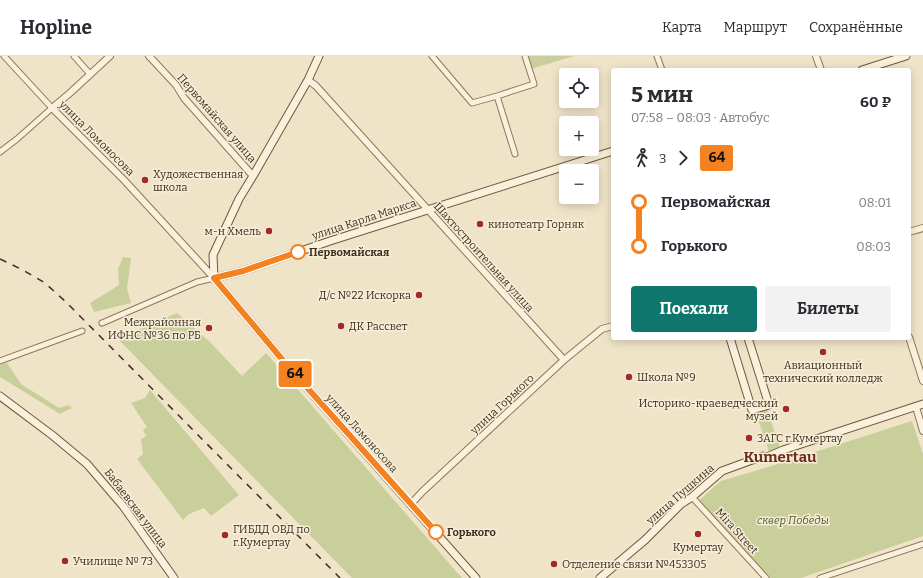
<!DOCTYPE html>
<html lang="ru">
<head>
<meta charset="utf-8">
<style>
	:root { --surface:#fff; --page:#f2f2f3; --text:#2b2b33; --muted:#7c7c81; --line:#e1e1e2; --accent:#0f766e }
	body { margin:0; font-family:Bitter,serif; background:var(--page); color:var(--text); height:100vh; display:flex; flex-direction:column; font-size:15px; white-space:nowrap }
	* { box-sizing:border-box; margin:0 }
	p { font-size:13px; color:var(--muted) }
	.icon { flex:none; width:22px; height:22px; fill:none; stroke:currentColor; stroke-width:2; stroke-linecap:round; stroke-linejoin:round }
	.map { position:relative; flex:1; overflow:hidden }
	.details { position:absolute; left:611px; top:12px; width:300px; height:272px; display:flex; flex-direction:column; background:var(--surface); border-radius:4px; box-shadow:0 2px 10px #0003 }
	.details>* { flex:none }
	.badge { padding:0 8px; border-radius:3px; font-size:14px; line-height:26px }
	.buttons { position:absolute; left:559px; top:12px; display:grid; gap:8px }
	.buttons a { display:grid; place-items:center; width:40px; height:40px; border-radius:4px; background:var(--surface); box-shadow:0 2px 10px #0003; font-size:20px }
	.map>.badge { position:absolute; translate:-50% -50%; box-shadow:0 0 0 2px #fff }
	.legs { display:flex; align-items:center; gap:6px; height:44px; padding:0 20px; font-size:13px }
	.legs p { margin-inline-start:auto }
	.overview { display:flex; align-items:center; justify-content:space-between; height:68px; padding:0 20px }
	h1 { font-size:22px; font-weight:700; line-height:30px }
	.action { display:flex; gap:8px; margin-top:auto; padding:8px 20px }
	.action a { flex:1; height:46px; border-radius:4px; background:var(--accent); color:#fff; font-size:16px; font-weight:700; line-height:46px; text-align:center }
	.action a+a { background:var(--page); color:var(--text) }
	ul { padding:0 20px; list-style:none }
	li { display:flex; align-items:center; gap:14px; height:44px; font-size:15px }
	li i { display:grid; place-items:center; width:6px; height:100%; margin:0 5px; background:currentColor }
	li i::after { content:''; width:10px; height:10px; margin:-5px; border:3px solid; border-radius:50%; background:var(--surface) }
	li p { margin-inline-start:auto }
	li:first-child i { background:linear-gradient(#0000 50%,currentColor 0) }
	li:last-child i { background:linear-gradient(currentColor 50%,#0000 0) }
	header { display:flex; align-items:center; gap:24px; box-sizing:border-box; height:56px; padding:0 20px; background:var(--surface); border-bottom:1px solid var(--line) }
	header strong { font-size:19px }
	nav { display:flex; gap:22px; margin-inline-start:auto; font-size:14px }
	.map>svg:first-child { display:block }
	.green { fill:#c9cf9b }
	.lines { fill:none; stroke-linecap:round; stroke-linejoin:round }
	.minor-casing { stroke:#8d765c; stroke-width:7 }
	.tertiary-casing { stroke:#8d765c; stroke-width:8 }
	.secondary-casing { stroke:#6f573f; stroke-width:9 }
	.minor { stroke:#faf1dc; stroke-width:5 }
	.tertiary { stroke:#faf1dc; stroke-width:6 }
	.secondary { stroke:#faf1dc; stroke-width:7 }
	.rail { stroke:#3d2e20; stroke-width:1.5; stroke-dasharray:7 7; stroke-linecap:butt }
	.line-1-casing { stroke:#fff; stroke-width:9 }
	.line-1 { stroke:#f58220; stroke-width:6 }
	.poi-dot { fill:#9e2a2b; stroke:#f7eed8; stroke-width:1.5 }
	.stop-1-dot { fill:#fff; stroke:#f58220; stroke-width:2 }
	.labels { text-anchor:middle; stroke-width:3; stroke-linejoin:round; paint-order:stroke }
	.street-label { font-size:11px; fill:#3d2e20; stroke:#f7eed8 }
	.poi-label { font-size:11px; fill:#3d2e20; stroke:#f7eed8; text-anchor:start }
	.stop-label { font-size:11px; font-weight:bold; fill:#3d2e20; stroke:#f7eed8; text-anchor:start }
	.park-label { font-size:11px; font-style:italic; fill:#4d5a26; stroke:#f7eed8 }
	.district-label { font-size:15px; font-weight:bold; fill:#6b2e1e; stroke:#f7eed8 }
</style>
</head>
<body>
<header>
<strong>Hopline</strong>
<nav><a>Карта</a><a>Маршрут</a><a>Сохранённые</a></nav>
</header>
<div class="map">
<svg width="923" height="522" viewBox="0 0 923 522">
	<rect width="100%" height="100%" fill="#f0e4c8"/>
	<path class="green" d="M527,0H574L531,13Z
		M123,201L131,202L127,233L131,247L94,256L90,247L119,229L118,213Z
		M177,257L211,287L242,320L266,297L462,522H352L118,283Z
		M7,307L21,328L59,352L68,349L72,352L60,358L0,321V309Z
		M150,334L239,439L211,460L204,452L189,458L183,464L137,403L143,398L141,383L146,380L143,374L147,371L131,347L145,342Z
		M767,353L780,392L769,396L756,357Z
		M912,365L923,398V480L801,522H767L697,446L721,425L768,411Z"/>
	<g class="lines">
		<g class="minor-casing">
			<path id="minor" d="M74,0L90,18
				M432,0L472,47L497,40L515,98
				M657,0L662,14
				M497,40L534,28L525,0
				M0,96L17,83L52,52L4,0
				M102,267L197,226L214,222
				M0,305L82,275
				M692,441L766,522
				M820,522L923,488"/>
		</g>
		<g class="tertiary-casing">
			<path id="tertiary" d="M110,0L70,37L52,52L124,124L214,222
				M149,0L176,29L184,42L253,120
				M816,0L821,14
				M308,24L316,30L564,304
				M909,176L923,172
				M909,281L923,325
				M916,351L923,375
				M411,448L422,436L564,304L602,273L613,270"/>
		</g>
		<g class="secondary-casing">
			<path id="secondary" d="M862,14L906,0
				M214,222L243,215L330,185L613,95
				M214,222L286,308L476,522
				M214,222L213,199L239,143L253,120L308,24L319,0
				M730,282L752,354L769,349L748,282
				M0,340L52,379L87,408L123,450L174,522
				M600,522L645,484L681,448L692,441L722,415L763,400L767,401L783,394L923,348"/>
		</g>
		<use href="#minor" class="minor"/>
		<use href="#tertiary" class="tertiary"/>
		<use href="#secondary" class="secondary"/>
		<path class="rail" d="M0,203L23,214L45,227L66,246L340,522"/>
	</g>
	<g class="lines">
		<g class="line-1-casing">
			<path id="line-1" d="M298,196L243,215L214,222L286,308L436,476"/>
		</g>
		<use href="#line-1" class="line-1"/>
	</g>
	<g class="poi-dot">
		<circle cx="145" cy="124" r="4"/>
		<circle cx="480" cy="168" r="4"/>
		<circle cx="269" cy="175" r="4"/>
		<circle cx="419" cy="239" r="4"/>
		<circle cx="341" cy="270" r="4"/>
		<circle cx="209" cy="272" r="4"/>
		<circle cx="823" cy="296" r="4"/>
		<circle cx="629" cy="321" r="4"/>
		<circle cx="786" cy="353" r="4"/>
		<circle cx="749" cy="382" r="4"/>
		<circle cx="698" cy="478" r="4"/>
		<circle cx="225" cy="479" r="4"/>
		<circle cx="65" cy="505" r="4"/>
		<circle cx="554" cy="508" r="4"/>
	</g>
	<g class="stop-1-dot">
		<circle cx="298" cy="196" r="7"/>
		<circle cx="436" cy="476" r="7"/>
	</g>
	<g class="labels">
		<g class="street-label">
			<text transform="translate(217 62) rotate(49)" y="4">Первомайская улица</text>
			<text transform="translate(97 82) rotate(45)" y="4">улица Ломоносова</text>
			<text transform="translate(364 163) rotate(-18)" y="4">улица Карла Маркса</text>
			<text transform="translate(484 201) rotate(48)" y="4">Шахтостроительная улица</text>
			<text transform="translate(502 348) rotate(-43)" y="4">улица Горького</text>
			<text transform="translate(362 377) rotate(48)" y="4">улица Ломоносова</text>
			<text transform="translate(680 438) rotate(-41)" y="4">улица Пушкина</text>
			<text transform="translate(136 452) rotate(53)" y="4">Бабаевская улица</text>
			<text transform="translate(737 475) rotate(48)" y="4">Mira Street</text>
		</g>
		<g class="poi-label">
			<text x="153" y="122">Художественная<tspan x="153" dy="13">школа</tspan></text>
			<text x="488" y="172">кинотеатр Горняк</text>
			<text x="261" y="179" text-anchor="end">м-н Хмель</text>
			<text x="411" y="243" text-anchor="end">Д/с №22 Искорка</text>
			<text x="201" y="270" text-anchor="end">Межрайонная<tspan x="201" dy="13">ИФНС №36 по РБ</tspan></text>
			<text x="349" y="274">ДК Рассвет</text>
			<text x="823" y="313" text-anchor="middle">Авиационный<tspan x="823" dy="13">технический колледж</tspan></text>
			<text x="637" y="325">Школа №9</text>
			<text x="778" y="351" text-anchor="end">Историко-краеведческий<tspan x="778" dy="13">музей</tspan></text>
			<text x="757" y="386">ЗАГС г.Кумертау</text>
			<text x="233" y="477">ГИБДД ОВД по<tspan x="233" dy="13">г.Кумертау</tspan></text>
			<text x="698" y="495" text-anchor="middle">Кумертау</text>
			<text x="73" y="509">Училище № 73</text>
			<text x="562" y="512">Отделение связи №453305</text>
		</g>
		<g class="stop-label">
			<text x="309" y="200">Первомайская</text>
			<text x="447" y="480">Горького</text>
		</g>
		<g class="park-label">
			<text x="793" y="468">сквер Победы</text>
		</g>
		<g class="district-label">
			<text x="780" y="406">Kumertau</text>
		</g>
	</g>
</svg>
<div class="buttons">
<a><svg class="icon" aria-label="locate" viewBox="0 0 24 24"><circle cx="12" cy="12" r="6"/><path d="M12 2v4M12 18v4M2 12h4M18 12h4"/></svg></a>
<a>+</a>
<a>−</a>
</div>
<b class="badge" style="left:295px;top:318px;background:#f58220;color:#111">64</b>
<section class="details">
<div class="overview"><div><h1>5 мин</h1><p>07:58 – 08:03 · Автобус</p></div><b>60 ₽</b></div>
<div class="legs"><svg class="icon" aria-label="walk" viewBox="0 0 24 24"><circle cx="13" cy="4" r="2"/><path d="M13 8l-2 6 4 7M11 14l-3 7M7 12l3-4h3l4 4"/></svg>3<svg class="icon" aria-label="forward" viewBox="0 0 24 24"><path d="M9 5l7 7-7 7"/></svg><b class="badge" style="background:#f58220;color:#111">64</b></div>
<ul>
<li><i style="color:#f58220"></i><b>Первомайская</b><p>08:01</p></li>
<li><i style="color:#f58220"></i><b>Горького</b><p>08:03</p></li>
</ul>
<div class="action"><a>Поехали</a><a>Билеты</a></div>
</section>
</div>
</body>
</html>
